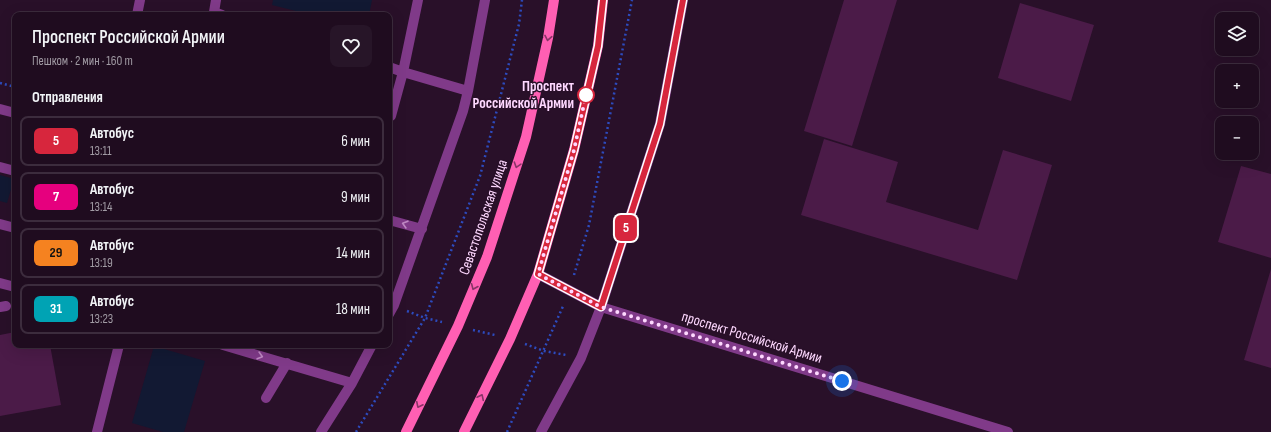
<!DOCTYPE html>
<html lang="ru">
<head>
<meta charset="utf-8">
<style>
	:root { --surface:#1f0c1f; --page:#271528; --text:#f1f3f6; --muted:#a19ba4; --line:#3c2c3d }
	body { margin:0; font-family:"Sofia Sans Condensed",sans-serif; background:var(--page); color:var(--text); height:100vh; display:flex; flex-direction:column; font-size:15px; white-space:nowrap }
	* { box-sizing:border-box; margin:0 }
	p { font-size:13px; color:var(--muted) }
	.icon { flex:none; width:22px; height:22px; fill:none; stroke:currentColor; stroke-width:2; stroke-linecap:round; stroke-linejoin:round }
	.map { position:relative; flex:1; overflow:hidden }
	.sheet { position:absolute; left:12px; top:12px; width:380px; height:336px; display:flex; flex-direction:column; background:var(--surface); border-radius:8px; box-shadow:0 4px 16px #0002,0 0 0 1px var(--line) }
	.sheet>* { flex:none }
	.badge { padding:0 8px; border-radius:6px; font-size:14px; line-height:26px }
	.buttons { position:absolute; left:1215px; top:12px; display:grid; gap:8px }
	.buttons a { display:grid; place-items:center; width:44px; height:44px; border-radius:8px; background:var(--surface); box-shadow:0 4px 16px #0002,0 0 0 1px var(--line); font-size:20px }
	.you { position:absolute; width:20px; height:20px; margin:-10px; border:3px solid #fff; border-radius:50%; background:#1a73e8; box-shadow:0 0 0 6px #1a73e833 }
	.map>.badge { position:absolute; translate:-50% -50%; box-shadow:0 0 0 2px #fff }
	h2 { padding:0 20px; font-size:15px; line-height:36px }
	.round { display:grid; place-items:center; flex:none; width:42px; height:42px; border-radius:8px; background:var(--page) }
	.overview { display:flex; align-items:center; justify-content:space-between; height:68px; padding:0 20px }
	h1 { font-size:19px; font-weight:600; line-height:30px }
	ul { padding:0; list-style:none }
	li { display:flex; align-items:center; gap:12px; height:50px; margin:0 8px 6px; padding:0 12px; border:2px solid var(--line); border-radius:8px }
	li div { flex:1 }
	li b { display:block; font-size:15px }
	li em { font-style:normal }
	li .badge { min-width:44px; font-weight:700; text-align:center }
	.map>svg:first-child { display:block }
	.green { fill:#121933 }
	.building { fill:#4b1b48 }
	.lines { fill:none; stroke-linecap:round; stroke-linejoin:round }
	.path { stroke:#2d4bbe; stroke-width:2.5; stroke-dasharray:2 3; stroke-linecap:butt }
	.minor { stroke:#803a89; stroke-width:10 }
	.major { stroke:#ff5fb3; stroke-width:10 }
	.oneway { stroke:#893467 }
	.oneway2 { stroke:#bf89c4 }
	.line-casing { stroke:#fff; stroke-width:9 }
	.line { stroke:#d7263d; stroke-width:6 }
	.walk { stroke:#fed8ff; stroke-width:4; stroke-dasharray:0 7.2 }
	.stop-dot { fill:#fff; stroke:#d7263d; stroke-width:2 }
	.labels { text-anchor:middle; stroke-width:3; stroke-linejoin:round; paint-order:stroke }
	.stop-label { font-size:15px; font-weight:bold; fill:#fed8ff; stroke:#291029; text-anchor:end }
	.street-label { font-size:15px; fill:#fed8ff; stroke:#291029 }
</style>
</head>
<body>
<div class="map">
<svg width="1271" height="432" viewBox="0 0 1271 432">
	<rect width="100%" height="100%" fill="#291029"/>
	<path class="green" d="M273,0H372L369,15H312L272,5Z
		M0,175L14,179L7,203L0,201Z
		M154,346L205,361L184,432H163L132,423Z"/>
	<path class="building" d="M844,0H897L852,146L804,131Z
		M1020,3L1094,25L1071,101L998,78Z
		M824,139L898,162L886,202L978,230L1003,150L1052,165L1017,280L801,215Z
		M1241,166L1271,174V258L1218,242Z
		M1271,269V368L1244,360Z
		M15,332V345H50L61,405L0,416V335Z"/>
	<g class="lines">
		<path class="path" d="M0,83L15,87
			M574,275L589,225L632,0
			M407,311L425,318L442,322
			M473,330L495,335
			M525,344L544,351L566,355
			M356,432L425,318L480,176L519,24L522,0
			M507,432L564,304"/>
		<path class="minor" d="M216,0L214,12L222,15
			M418,0L403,72L468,91
			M137,15L140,0
			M389,67L403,72L391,116
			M0,109L15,113
			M0,167L15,171
			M389,220L422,229
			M0,224L15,228
			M538,274L601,307L1008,432
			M0,283L15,287
			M0,307L6,306
			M389,314L394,305L463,111L468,91L485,0
			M223,345L352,383
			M266,398L287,363
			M97,432L119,345
			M321,432L352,383L372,345
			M541,432L581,358L601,307L660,124L683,0"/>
		<path class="major" d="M406,432L458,326L487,257L526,137L548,38L554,0
			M464,432L510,339L538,274L574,150L598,46L603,0"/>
	</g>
	<defs><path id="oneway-chevron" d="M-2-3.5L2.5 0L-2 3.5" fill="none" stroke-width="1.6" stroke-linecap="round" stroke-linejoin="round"/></defs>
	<g class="oneway">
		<use href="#oneway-chevron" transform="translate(548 38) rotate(101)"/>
		<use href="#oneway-chevron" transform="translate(517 165) rotate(108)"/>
		<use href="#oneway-chevron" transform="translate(474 287) rotate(113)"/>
		<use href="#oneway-chevron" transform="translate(481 397) rotate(-64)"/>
		<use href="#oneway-chevron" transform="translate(419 405) rotate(116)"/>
	</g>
	<g class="oneway2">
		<use href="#oneway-chevron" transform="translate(405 224) rotate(-164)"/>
		<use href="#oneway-chevron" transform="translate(260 356) rotate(16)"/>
	</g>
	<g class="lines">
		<g class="line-casing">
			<path id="line" d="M603,0L598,46L574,150L538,274L601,307L660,124L683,0"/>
		</g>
		<use href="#line" class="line"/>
		<path class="walk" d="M586,95L574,150L538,274L601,307L842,381"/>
	</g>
	<circle class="stop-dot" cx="586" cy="95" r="8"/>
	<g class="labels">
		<g class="stop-label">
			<text x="574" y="91">Проспект<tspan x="574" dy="17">Российской Армии</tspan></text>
		</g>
		<g class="street-label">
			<text transform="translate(483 217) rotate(-71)" y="5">Севастопольская улица</text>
			<text transform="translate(752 337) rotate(17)" y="5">проспект Российской Армии</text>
		</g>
	</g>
</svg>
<div class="buttons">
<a><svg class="icon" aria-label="layers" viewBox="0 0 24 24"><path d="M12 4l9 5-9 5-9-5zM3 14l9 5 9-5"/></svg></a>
<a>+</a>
<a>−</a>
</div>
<div class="you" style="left:842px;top:381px"></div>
<b class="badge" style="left:626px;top:228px;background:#d7263d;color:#fff">5</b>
<section class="sheet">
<div class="overview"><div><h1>Проспект Российской Армии</h1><p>Пешком · 2 мин · 160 m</p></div><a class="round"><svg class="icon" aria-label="heart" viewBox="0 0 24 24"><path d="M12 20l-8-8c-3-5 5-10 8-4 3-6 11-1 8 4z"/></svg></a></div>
<h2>Отправления</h2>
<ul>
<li><span class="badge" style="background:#d7263d;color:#fff">5</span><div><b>Автобус</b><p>13:11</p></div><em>6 мин</em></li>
<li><span class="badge" style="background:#e6007e;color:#fff">7</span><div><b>Автобус</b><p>13:14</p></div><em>9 мин</em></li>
<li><span class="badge" style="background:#f58220;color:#111">29</span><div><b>Автобус</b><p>13:19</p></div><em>14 мин</em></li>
<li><span class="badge" style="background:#00a3b4;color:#fff">31</span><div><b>Автобус</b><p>13:23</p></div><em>18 мин</em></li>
</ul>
</section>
</div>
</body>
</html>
